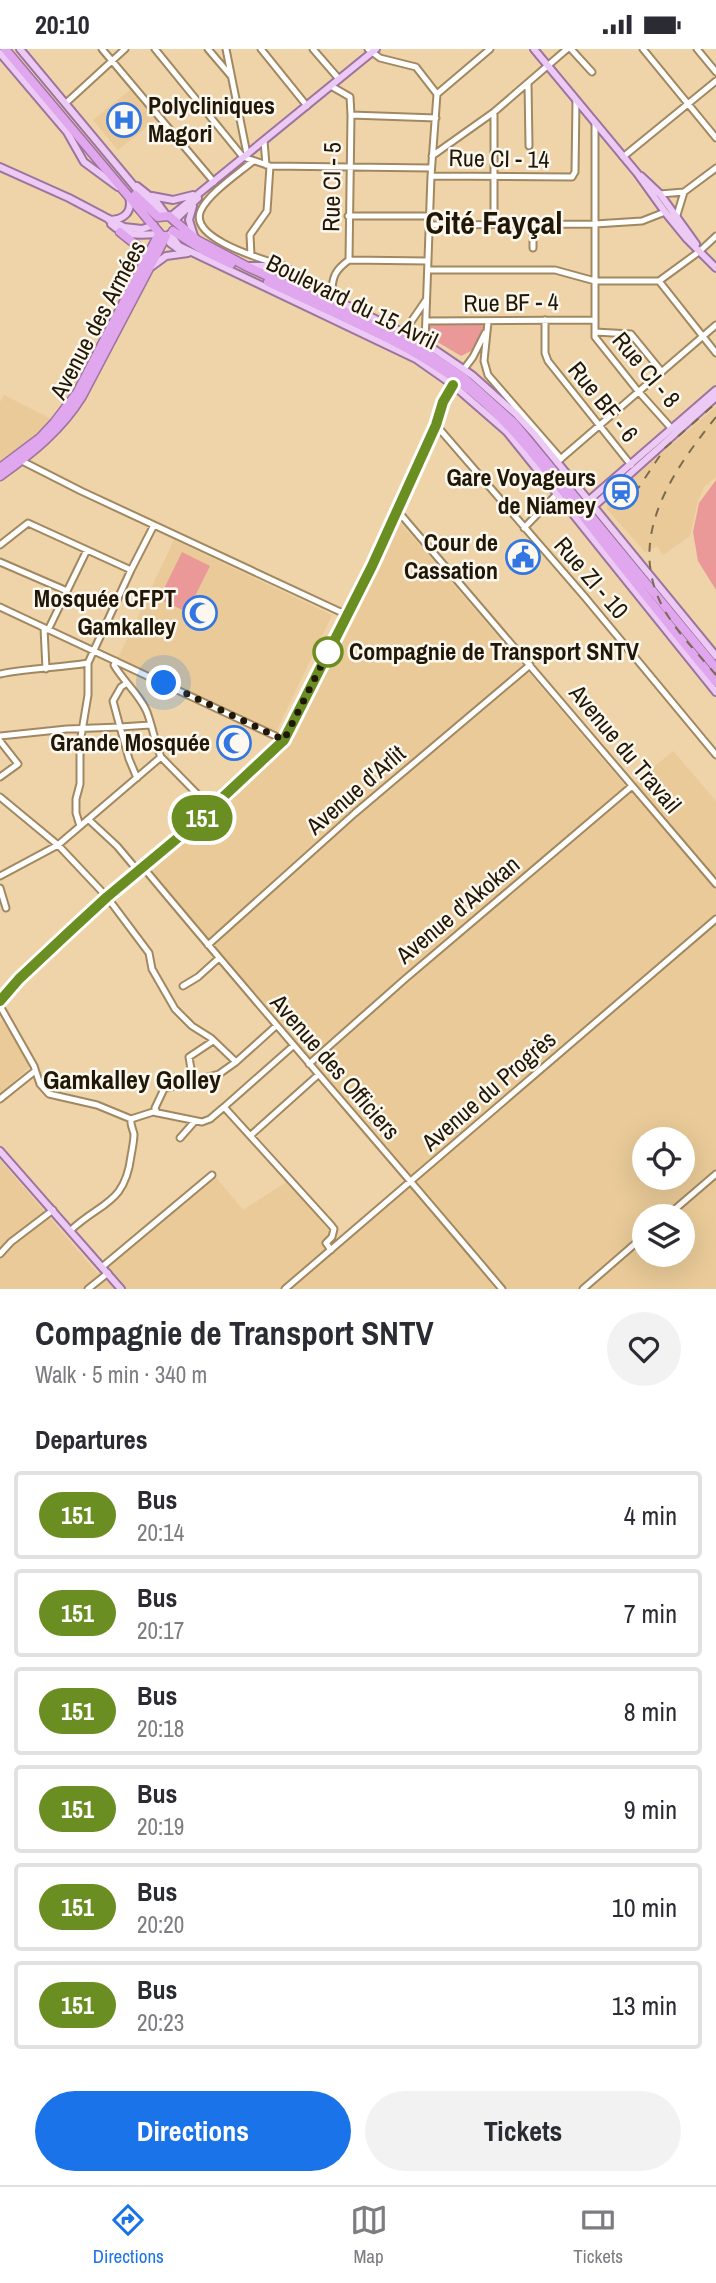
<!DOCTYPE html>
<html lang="en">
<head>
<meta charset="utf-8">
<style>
	:root { --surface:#fff; --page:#f2f2f3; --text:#2b2b33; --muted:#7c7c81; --line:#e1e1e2; --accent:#1a73e8 }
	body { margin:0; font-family:"Archivo Narrow",sans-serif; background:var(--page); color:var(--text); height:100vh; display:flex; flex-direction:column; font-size:26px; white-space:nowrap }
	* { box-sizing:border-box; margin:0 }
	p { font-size:23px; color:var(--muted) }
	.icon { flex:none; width:38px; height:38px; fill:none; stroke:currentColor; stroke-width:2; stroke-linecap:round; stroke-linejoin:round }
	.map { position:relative; height:1240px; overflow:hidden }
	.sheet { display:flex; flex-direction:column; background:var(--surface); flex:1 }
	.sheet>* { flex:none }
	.badge { padding:0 14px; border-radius:23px; font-size:24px; line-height:46px }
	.fabs { position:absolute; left:632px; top:1078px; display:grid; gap:14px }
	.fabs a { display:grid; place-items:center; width:63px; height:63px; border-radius:50%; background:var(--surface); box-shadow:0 7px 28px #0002; font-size:35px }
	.you { position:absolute; width:35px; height:35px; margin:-18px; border:5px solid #fff; border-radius:50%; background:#1a73e8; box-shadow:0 0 0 10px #1a73e833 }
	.map>.badge { position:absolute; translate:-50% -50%; box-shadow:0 0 0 4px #fff }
	h2 { padding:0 35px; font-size:26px; line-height:63px }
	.round { display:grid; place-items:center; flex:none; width:74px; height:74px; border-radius:37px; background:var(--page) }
	.overview { display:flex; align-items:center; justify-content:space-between; height:119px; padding:0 35px }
	h1 { font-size:33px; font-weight:700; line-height:52px }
	.button { display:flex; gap:14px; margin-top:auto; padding:14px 35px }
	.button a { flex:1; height:80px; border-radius:42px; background:var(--accent); color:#fff; font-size:28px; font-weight:700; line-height:80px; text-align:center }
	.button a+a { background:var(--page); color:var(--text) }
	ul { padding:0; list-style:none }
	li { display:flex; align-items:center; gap:21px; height:88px; margin:0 14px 10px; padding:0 21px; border:4px solid var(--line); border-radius:7px }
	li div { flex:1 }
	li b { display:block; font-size:26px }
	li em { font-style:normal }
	li .badge { min-width:77px; font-weight:700; text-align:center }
	.status { display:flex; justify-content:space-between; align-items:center; height:49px; padding:0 35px; background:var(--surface); direction:ltr }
	.status svg { height:19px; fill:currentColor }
	.tab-bar { display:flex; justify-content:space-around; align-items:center; height:98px; border-top:2px solid var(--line); background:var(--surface); font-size:19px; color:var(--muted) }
	.tab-bar a { display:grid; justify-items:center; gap:4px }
	.tab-bar .selected { color:var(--accent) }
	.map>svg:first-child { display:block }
	.built { fill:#e9ca98; fill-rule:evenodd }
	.green { fill:#eb9899 }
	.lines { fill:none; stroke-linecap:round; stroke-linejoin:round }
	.minor-casing { stroke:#a18860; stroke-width:9 }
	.major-casing { stroke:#9d749d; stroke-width:10 }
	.highway-casing { stroke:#9d749d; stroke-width:11 }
	.minor { stroke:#fff; stroke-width:5 }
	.major { stroke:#eccaf5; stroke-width:6 }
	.highway { stroke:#e0a6ee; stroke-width:8 }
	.rail { stroke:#7b6b4e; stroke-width:2; stroke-dasharray:9 9; stroke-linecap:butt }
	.line-casing { stroke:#fff; stroke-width:16 }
	.line { stroke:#6b8e23; stroke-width:10 }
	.walk { stroke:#201706; stroke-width:7; stroke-dasharray:0 12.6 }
	.stop-dot { fill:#fff; stroke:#6b8e23; stroke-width:3.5 }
	.labels { text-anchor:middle; stroke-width:5; stroke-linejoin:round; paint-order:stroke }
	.poi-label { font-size:24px; font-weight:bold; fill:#201706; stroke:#fdf8ef; text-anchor:end }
	.street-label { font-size:24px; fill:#201706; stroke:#fdf8ef }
	.stop-label { font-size:24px; font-weight:bold; fill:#201706; stroke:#fdf8ef; text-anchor:start }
	.neighbourhood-label { font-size:26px; font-weight:bold; fill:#201706; stroke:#fdf8ef }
	.district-label { font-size:32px; font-weight:bold; fill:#201706; stroke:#fdf8ef }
</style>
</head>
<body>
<div class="status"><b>20:10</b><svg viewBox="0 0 49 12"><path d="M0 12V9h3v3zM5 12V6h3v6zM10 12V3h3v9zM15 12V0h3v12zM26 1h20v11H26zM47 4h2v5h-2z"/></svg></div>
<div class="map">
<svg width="716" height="1240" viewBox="0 0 716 1240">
	<rect width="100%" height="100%" fill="#eed4a8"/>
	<path class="built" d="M130,41L155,71L118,101L93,71Z
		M4,346L53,371L0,414V353Z
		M716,358V428L704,438L698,452L690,487L663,506L657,497L645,503L607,460L608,450Z
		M399,472L628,740L673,702L716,752V1240H0V1111L97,1224L214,1126L243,1161L288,1132L338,1193L413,1130L144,821L296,685ZM644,1090H682V1129H644ZM644,1167H682V1206H644Z
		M174,491L332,566L276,683L118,609Z
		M3,970L20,1001L23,1000L31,1016L0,1046V973Z"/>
	<path class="green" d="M430,275H483L485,277L473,301L461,307L429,288Z
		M716,431V541L698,512L693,483L699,454Z
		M182,503L210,517L187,563L159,550Z"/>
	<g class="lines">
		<g class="minor-casing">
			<path id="minor" d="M102,0L214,133
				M155,0L243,108L270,117L267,162L250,186L251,206
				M208,0L231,27
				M226,0L247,105
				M261,0L307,57
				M313,0L339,30
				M368,0L380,9L416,18L437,45L431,127L425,294
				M571,0L592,23
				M643,0L716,89
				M697,0L716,23
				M528,34L529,97
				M331,37L350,48L351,66L349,211C335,221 332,228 332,244
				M437,45L490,0
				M66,54L125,0
				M494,63V174
				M351,66L436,69
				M595,75V288L638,342L672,380
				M264,92L266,116
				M432,107L494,63L567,0
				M623,108L716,32
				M253,112C239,124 209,144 201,161C187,189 262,210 280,216
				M270,117L431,119
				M431,127L572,128L575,123L576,51
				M660,145L684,143L716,119
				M677,166L684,143
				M348,167H429
				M533,174V199
				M429,176L595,175L642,172L665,163
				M349,211L428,212
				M428,221H555L595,232H659L716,304
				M659,232L700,202L716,187
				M545,271V304L548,312L631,416
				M427,272L595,271
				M488,273L484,312L488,326L561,410
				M404,283L426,251
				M595,283L631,285L662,323
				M464,320L473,308L485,284
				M436,376L584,547L716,706
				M18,410L81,442L347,566
				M557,413L716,276
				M397,461L716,835
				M524,479L557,445
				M0,496L28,474L131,521L154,476
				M0,513L67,542
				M0,558L284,691
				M44,579L46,620
				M48,581L87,501
				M0,625C29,619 59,619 88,614
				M127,634L121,638L113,652L120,678L150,676
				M0,687L67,680L120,678L129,710L137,729
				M0,692L18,715L0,728
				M161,708L211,759
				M0,748L58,796L107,848L149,904L152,920L175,960L192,977L211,989L236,1013
				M89,771L117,797L138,822
				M80,777L76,764V750L80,735V694L88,646V614L131,521
				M143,818C261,960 383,1099 502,1240
				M0,827L58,796L161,708C155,694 153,680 148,666C143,649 123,632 114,616L116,612
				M0,839L6,859
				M208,896L355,764L530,616
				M183,937L198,928L219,909
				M0,952L19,930L68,884L107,848L191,778L284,691L372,517L436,376L443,353L453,336
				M0,957L34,1017L40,1035L49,1045L97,1056L131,1070L153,1063L202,1073L210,1070L224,1058
				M293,997L224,1058L331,1176L334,1180L332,1188L326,1194L331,1201
				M309,1015L405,930L632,737
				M193,1032L189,1008L213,992
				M0,1050L35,1022
				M157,1064L155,1059L164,1040L219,1025L236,1013L276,977
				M251,1086L318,1026
				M180,1089L195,1072
				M667,1167L716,1125
				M71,1181C101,1153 125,1155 131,1107C132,1101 134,1092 134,1085C133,1080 130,1076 131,1070
				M0,1205L11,1193L53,1161
				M102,1218L212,1126
				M88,1240L108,1224
				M285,1240L716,870
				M583,1240L644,1187"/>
		</g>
		<g class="major-casing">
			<path id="major" d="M20,0L139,143L154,155L161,167
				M534,0L637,124L665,163L687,190L716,219
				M0,4L67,83L84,113L118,138
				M0,118L69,149L124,178L142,180L154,176
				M641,127L660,145L696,195
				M137,137L156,152L167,167
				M152,147L173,151L193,146
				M193,157L189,171L194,187
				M170,168L376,0
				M109,171C124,171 133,163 129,148
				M174,172L198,149
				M111,175C125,188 140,186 159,185
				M170,185L179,197L416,310L453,336L507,383L716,643
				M166,187L170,194L181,202
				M247,217H283L294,224L307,237L425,294L472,326L516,365L535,386L716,607
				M151,218L166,207L188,204
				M588,452L716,341
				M593,458L716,348
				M0,1102L121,1240"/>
		</g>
		<g class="highway-casing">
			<path id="highway" d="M5,0L161,186
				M135,146L158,168
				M158,168L169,167L197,191L246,217L414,295L464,329L514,374L716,619
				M173,182L206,203L231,215
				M120,183L140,199L142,215
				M268,233C332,264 399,289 457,331C508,368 547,422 586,471C629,526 672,580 716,633
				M0,419L40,389L54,374L77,344L159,185
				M0,427C32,404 61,381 82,347L166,187"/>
		</g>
		<use href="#minor" class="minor"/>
		<use href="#major" class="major"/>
		<use href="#highway" class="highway"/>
		<path class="rail" d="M716,368C676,418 630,481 658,548C670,577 696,602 716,626
			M621,456L639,438L665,399L716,354"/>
	</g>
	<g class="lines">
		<g class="line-casing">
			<path id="line" d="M0,952L19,930L68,884L107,848L191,778L284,691L372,517L436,376L443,353L453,336"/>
		</g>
		<use href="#line" class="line"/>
		<path class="walk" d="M164,634L284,691L328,603"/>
	</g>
	<defs>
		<g id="hospital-ring" transform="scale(1.75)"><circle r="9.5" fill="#fdf8ef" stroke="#3176e3" stroke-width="1.5"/><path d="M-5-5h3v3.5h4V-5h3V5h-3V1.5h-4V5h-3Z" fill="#3176e3"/></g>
		<g id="station-ring" transform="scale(1.75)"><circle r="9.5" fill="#fdf8ef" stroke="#3176e3" stroke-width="1.5"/><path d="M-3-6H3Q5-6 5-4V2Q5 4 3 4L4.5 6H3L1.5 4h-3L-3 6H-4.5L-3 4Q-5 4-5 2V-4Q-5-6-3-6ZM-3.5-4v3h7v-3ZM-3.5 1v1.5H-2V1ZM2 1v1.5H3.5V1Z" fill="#3176e3"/></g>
		<g id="civic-ring" transform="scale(1.75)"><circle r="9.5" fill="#fdf8ef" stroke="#3176e3" stroke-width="1.5"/><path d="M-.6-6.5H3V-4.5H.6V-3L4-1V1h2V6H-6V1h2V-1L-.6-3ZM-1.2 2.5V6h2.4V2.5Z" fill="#3176e3"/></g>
		<g id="mosque-ring" transform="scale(1.75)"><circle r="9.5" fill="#fdf8ef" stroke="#3176e3" stroke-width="1.5"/><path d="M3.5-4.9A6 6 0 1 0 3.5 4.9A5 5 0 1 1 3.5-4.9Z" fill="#3176e3"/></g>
	</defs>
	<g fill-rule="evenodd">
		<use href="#hospital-ring" x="124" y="71"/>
		<use href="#station-ring" x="621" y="443"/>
		<use href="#civic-ring" x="523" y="508"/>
		<use href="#mosque-ring" x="200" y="564"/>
		<use href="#mosque-ring" x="234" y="694"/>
	</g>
	<circle class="stop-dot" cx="328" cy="603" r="14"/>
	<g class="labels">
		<g class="poi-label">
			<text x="148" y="65" text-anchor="start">Polycliniques<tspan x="148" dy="28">Magori</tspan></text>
			<text x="596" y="437">Gare Voyageurs<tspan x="596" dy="28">de Niamey</tspan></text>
			<text x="498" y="502">Cour de<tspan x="498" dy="28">Cassation</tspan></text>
			<text x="176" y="558">Mosquée CFPT<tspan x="176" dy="28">Gamkalley</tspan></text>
			<text x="210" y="702">Grande Mosquée</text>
		</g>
		<g class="street-label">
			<text transform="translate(499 110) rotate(1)" y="8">Rue CI - 14</text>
			<text transform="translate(332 138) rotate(-89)" y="8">Rue CI - 5</text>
			<text transform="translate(352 253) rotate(26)" y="8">Boulevard du 15 Avril</text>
			<text transform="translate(511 254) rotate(-1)" y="8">Rue BF - 4</text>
			<text transform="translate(98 271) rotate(-62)" y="8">Avenue des Armées</text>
			<text transform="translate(646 321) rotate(50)" y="8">Rue CI - 8</text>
			<text transform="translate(603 353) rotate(51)" y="8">Rue BF - 6</text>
			<text transform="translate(591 529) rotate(49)" y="8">Rue ZI - 10</text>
			<text transform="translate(625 700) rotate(50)" y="8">Avenue du Travail</text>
			<text transform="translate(356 741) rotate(-41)" y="8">Avenue d'Arlit</text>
			<text transform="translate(458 861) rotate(-40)" y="8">Avenue d'Akokan</text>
			<text transform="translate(335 1018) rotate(49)" y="8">Avenue des Officiers</text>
			<text transform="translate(489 1042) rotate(-41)" y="8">Avenue du Progrès</text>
		</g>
		<g class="stop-label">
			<text x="349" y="611">Compagnie de Transport SNTV</text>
		</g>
		<g class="neighbourhood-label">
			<text x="132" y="1040">Gamkalley Golley</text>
		</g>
		<g class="district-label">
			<text x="494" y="185">Cité Fayçal</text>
		</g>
	</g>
</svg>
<div class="fabs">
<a><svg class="icon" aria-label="locate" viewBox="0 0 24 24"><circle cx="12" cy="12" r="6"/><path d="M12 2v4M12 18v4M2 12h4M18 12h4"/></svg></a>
<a><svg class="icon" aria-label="layers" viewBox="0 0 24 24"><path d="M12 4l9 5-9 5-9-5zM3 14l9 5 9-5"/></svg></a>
</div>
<div class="you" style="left:164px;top:634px"></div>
<b class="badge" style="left:202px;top:769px;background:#6b8e23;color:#fff">151</b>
</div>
<section class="sheet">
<div class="overview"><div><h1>Compagnie de Transport SNTV</h1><p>Walk · 5 min · 340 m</p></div><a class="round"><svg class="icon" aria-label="heart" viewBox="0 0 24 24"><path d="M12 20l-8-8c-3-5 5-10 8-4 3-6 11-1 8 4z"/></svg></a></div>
<h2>Departures</h2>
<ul>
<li><span class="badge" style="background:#6b8e23;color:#fff">151</span><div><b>Bus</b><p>20:14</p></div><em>4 min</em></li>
<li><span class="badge" style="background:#6b8e23;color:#fff">151</span><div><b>Bus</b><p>20:17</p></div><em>7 min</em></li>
<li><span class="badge" style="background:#6b8e23;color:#fff">151</span><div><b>Bus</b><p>20:18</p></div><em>8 min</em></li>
<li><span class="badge" style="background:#6b8e23;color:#fff">151</span><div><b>Bus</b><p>20:19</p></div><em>9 min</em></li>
<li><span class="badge" style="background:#6b8e23;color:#fff">151</span><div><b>Bus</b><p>20:20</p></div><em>10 min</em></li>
<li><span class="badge" style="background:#6b8e23;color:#fff">151</span><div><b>Bus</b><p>20:23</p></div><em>13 min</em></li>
</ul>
<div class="button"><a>Directions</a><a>Tickets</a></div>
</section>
<nav class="tab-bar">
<a class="selected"><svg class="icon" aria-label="directions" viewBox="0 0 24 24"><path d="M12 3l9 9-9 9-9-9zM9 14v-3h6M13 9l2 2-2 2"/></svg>Directions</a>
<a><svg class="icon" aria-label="map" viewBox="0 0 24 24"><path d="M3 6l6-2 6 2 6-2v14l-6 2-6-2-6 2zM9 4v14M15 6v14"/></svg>Map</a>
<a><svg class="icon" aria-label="tickets" viewBox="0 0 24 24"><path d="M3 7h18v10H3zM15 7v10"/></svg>Tickets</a>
</nav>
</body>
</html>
